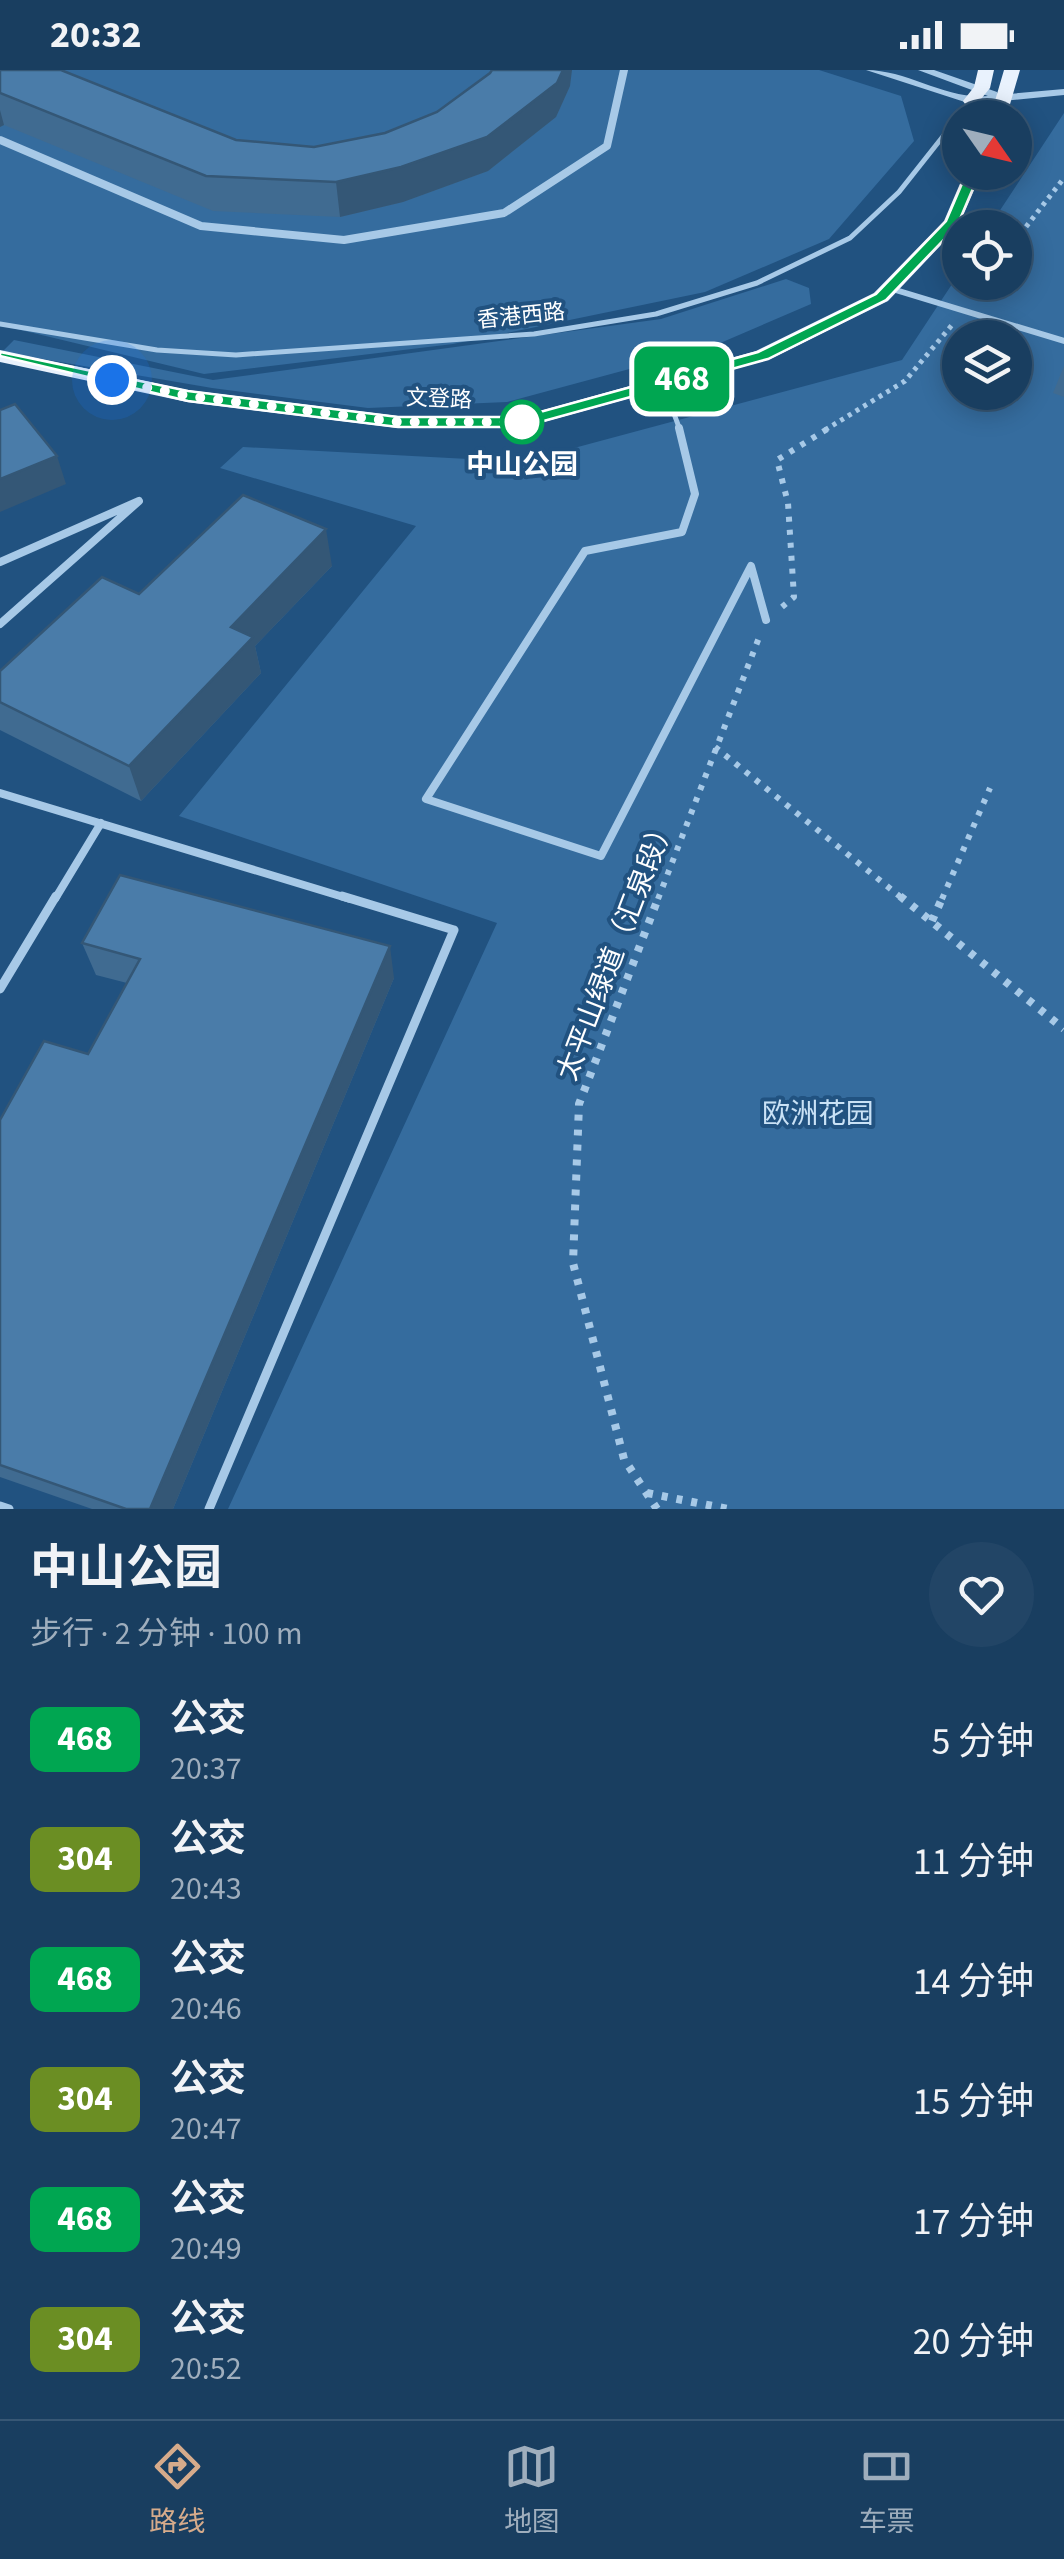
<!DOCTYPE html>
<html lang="zh">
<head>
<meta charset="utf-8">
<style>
	:root { --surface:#193e60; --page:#224566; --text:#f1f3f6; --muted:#9faebd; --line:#375775; --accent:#d6ab8b }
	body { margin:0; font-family:"Source Sans 3","Noto Sans SC",sans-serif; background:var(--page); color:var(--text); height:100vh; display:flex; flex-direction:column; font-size:38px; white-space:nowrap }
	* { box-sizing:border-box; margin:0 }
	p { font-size:32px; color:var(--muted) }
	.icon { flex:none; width:55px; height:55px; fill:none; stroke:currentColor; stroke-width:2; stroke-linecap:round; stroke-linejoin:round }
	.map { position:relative; height:1439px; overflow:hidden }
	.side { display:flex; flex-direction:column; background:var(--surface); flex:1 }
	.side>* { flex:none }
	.badge { padding:0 20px; border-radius:15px; font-size:35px; line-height:65px }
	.needle { width:65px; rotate:124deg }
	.tools { position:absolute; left:942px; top:30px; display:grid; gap:20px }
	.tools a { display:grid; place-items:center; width:90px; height:90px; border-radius:50%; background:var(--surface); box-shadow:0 5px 25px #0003,0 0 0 2px var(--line); font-size:50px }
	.you { position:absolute; width:50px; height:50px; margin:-25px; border:8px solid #fff; border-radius:50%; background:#1a73e8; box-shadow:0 0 0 15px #1a73e833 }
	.map>.badge { position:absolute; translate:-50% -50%; box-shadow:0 0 0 5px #fff }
	.round { display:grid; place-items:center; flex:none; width:105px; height:105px; border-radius:52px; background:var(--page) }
	.overview { display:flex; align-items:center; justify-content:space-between; height:170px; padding:0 30px }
	h1 { font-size:48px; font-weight:700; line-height:75px }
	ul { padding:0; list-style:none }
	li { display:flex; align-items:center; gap:30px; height:120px; padding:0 30px }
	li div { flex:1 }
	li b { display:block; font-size:38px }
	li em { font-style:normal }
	li .badge { min-width:110px; font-weight:700; text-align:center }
	.status { display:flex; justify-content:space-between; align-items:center; height:70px; padding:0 50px; background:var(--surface); direction:ltr }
	.status svg { height:28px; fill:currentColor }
	.menu { display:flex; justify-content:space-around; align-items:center; height:140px; border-top:2px solid var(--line); background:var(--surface); font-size:28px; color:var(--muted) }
	.menu a { display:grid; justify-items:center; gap:5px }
	.menu .active { color:var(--accent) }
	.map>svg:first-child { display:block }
	.green { fill:#356c9e; fill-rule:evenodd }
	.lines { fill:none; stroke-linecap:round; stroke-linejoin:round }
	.path-far2 { stroke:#a7c9e7; stroke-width:5; stroke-dasharray:4 5; stroke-linecap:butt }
	.path-far1 { stroke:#a7c9e7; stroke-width:6; stroke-dasharray:5 8; stroke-linecap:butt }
	.path { stroke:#a7c9e7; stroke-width:8; stroke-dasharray:6 9; stroke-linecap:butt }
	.service-far2 { stroke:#a7c9e7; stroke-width:5 }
	.service-far1 { stroke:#a7c9e7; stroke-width:8 }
	.service { stroke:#a7c9e7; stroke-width:9 }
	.pedestrian { stroke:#a7c9e7; stroke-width:6 }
	.minor { stroke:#a7c9e7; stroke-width:8 }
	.tertiary { fill:#a7c9e7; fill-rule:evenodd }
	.primary { fill:#e9f2fd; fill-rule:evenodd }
	.wall { fill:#406b91 }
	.shaded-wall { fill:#345776 }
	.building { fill:#4a7ca9; stroke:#345776; stroke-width:2.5 }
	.line { fill:#00a651; stroke:#fff; stroke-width:2.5 }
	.walk { stroke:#fff; stroke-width:10; stroke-dasharray:0 18 }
	.stop-dot { fill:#fff; stroke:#00a651; stroke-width:5 }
	.labels { text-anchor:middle; stroke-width:8; stroke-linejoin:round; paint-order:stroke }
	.far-street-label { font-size:22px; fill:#fff; stroke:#215280 }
	.stop-label { font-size:28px; font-weight:bold; fill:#fff; stroke:#215280 }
	.street-label { font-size:28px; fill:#fff; stroke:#215280 }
	.park-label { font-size:28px; fill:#cae2f6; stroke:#215280 }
</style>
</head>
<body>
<div class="status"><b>20:32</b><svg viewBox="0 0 49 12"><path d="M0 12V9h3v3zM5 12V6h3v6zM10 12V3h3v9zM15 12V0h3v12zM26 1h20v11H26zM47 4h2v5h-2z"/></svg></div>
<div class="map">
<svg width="1064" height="1439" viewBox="0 0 1064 1439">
	<rect width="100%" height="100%" fill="#215280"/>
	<path class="green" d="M0,0H819L901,26L914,71L829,169L705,222L453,274L204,304L0,255Z
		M1064,43V1439H228L497,853L179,746L416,456L220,398L243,377L522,392L902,290L960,202V212H1015V158L989,157ZM960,268H1015V322H960Z
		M786,209L809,218L811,234L711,277L507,332L368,338L212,318L2,282L14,270L213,310L661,249Z"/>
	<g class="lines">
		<path class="path-far2" d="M1015,171L1064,108
			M974,224L983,212
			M825,360L905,311L952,255"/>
		<path class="path-far1" d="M782,537L794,527L788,433L777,390L829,358
			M715,677L903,829
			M658,829L760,565
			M942,829L990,718"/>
		<path class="path" d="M900,826L1064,959
			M932,851L943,826
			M647,1423L728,1439
			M657,1439L624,1389L573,1193L579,1034L659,826"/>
		<path class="service-far2" d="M0,254L157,280L236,285L534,264L656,244L757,213L850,168L899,122L971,31
			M663,314L680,360"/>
		<path class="service-far1" d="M679,358L695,424L682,462L585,481L426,729L601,786L751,496L766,550
			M0,492L139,431L0,554
			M0,723L350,829
			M55,829L101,753"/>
		<path class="service" d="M0,919L56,826
			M0,1436L9,1439
			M209,1439L454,860L342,826"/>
		<path class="pedestrian" d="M889,218L1064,271"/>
		<path class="minor" d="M0,70L201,156L344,170L504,143L607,76L624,0"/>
		<path class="tertiary" d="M866,0C908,0 946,30 988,26L918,0H934L997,22L998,25L1064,19V25L971,34Z"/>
		<path class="primary" d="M978,0H994L990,18L977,34H965L963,31L974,17Z
			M1004,0H1020L1006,48H990Z
			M965,102H982L958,157L888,231L770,289L522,358H398L187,332L0,292V280L187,320L398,346H522L756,281L874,223L944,151Z"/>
	</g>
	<path class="wall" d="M0,0L236,70L314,77L385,63L570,16L556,47L488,101L403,132L340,147L213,141L4,55L0,57Z
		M1064,296V327L1053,323Z
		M332,496L255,576L261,603L141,731L0,660V601L139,524Z
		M82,873L394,908L173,1439H92L0,1407V1050L88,984L127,913L96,905Z"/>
	<path class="shaded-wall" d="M563,0H572L570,16L556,47L488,101L403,132L340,147L336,112Z
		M0,40L4,55L0,57Z
		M57,386L66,414L0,442V409Z
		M326,459L332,496L255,576L261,603L141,731L129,696L231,557Z
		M390,876L394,908L173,1439H150Z"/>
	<path class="building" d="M0,0H61L236,70L314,77L385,63L437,42L490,3L492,0H563L557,13L487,67L401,97L336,112L206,106L0,23Z
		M15,334L57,386L0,409V340Z
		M243,425L326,459L231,557L253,567L129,696L0,632V601L102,507L139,524Z
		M120,805L390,876L150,1439H126L0,1395V1050L44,971L88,984L140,889L82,873Z"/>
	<path class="line" d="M974,99L980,102L957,156L886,230L768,289L522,357H398L188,331L0,286V282L188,321L398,347H522L758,282L876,224L946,151L967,102Z"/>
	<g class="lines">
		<path class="walk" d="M112,310L188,326L398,352H522"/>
	</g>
	<circle class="stop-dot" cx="522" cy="352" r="20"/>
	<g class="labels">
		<g class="far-street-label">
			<text transform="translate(521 245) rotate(-6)" y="8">香港西路</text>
			<text transform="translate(439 328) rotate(2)" y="8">文登路</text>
		</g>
		<g class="stop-label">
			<text x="522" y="404">中山公园</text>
		</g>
		<g class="street-label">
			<text transform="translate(615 878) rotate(-69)" y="10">太平山绿道（汇泉段）</text>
		</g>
		<g class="park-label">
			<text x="818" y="1053">欧洲花园</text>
		</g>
	</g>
</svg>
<div class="tools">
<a><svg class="needle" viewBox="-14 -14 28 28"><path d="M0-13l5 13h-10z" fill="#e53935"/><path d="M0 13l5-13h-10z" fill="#9faebd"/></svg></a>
<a><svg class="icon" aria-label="locate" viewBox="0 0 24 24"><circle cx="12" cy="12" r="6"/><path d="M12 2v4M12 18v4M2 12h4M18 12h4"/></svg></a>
<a><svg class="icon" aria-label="layers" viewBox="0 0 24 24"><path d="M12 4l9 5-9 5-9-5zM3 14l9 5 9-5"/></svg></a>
</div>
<div class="you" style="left:112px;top:310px"></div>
<b class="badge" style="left:682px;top:309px;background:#00a651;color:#fff">468</b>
</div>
<section class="side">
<div class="overview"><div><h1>中山公园</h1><p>步行 · 2 分钟 · 100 m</p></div><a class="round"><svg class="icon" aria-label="heart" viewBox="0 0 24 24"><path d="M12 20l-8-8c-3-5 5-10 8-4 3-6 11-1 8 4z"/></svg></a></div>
<ul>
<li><span class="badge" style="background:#00a651;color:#fff">468</span><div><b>公交</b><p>20:37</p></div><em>5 分钟</em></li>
<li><span class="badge" style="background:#6b8e23;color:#fff">304</span><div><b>公交</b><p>20:43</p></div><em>11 分钟</em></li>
<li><span class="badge" style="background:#00a651;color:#fff">468</span><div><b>公交</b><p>20:46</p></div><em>14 分钟</em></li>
<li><span class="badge" style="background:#6b8e23;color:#fff">304</span><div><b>公交</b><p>20:47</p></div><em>15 分钟</em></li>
<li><span class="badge" style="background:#00a651;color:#fff">468</span><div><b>公交</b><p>20:49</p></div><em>17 分钟</em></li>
<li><span class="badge" style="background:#6b8e23;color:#fff">304</span><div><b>公交</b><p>20:52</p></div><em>20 分钟</em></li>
</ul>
</section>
<nav class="menu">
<a class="active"><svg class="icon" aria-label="directions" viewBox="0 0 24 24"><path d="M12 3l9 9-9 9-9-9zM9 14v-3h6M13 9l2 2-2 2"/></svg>路线</a>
<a><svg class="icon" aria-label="map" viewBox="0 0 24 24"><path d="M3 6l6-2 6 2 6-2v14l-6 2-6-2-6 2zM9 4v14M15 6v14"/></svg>地图</a>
<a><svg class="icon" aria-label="tickets" viewBox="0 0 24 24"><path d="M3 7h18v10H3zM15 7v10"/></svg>车票</a>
</nav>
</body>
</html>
